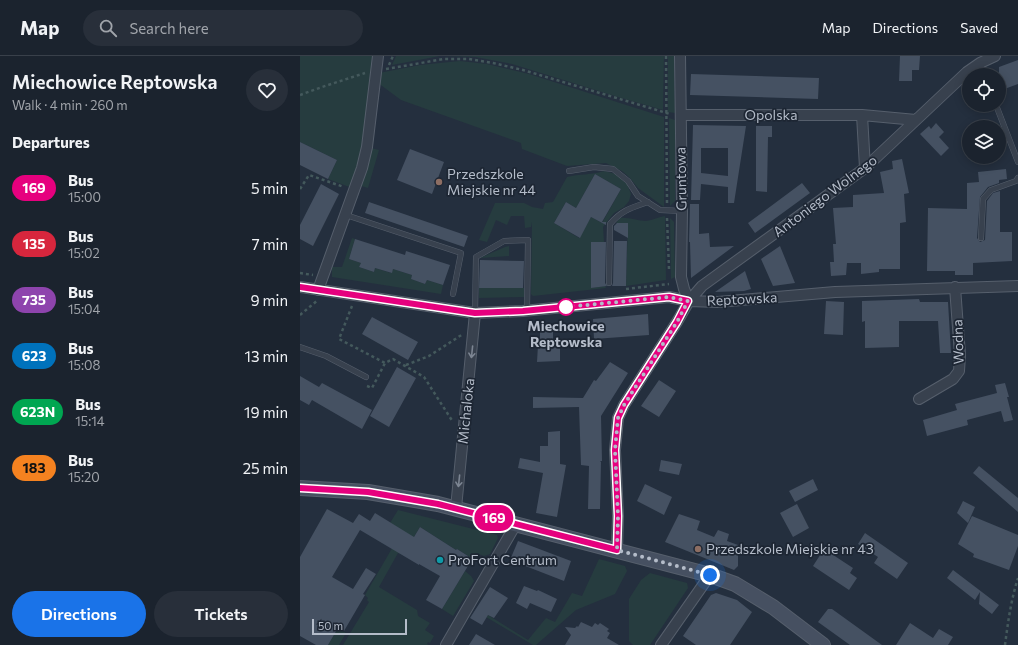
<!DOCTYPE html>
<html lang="en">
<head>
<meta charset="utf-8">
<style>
	:root { --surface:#1b232e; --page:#282f3a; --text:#f1f3f6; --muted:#a0a4aa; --line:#39404a; --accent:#1a73e8 }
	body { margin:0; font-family:Commissioner,sans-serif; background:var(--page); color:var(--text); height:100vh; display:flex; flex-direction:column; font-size:15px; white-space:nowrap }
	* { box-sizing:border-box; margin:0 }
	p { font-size:13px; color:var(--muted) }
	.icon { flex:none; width:22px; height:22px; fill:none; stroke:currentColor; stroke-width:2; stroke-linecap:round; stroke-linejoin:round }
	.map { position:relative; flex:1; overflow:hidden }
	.sheet { display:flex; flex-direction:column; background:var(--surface); width:300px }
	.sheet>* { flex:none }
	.badge { padding:0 8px; border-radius:13px; font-size:14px; line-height:26px }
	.buttons { position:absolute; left:662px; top:12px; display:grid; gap:8px }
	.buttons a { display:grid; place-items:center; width:44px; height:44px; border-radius:50%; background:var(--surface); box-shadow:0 2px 10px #0003,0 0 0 1px var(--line); font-size:20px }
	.scale { position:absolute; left:12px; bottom:10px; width:95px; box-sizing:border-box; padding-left:4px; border:2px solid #b4bcc9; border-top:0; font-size:11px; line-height:14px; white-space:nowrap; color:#b4bcc9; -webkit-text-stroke:3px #1d2633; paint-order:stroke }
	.you { position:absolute; width:20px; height:20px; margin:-10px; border:3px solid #fff; border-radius:50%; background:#1a73e8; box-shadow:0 0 0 6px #1a73e833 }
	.map>.badge { position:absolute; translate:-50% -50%; box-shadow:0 0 0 2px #fff }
	h2 { padding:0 12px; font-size:15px; line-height:36px }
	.round { display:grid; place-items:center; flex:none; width:42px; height:42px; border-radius:21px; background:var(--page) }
	.head { display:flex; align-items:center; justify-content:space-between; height:68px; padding:0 12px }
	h1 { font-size:19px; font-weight:600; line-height:30px }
	.button { display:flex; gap:8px; margin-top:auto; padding:8px 12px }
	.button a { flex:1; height:46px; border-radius:24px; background:var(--accent); color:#fff; font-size:16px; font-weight:600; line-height:46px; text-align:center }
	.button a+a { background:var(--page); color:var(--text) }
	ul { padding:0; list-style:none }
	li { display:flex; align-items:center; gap:12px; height:56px; padding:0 12px }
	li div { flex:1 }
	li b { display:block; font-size:15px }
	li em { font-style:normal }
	li .badge { min-width:44px; font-weight:700; text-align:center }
	header { display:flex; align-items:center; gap:24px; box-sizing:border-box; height:56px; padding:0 20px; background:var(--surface); border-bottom:1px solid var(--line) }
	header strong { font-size:19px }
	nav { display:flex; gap:22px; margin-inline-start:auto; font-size:14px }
	.search { width:280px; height:36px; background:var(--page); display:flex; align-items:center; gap:10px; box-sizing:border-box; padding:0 14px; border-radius:22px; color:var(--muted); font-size:15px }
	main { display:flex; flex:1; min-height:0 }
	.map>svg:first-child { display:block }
	.green { fill:#263c3f; fill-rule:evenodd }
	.building { fill:#455162; fill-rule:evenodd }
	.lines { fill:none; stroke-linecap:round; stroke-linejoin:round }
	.lane-casing { stroke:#565f6c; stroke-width:6 }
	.street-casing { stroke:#565f6c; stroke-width:12 }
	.secondary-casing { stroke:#565f6c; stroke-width:16 }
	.path { stroke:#44595c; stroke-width:2.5; stroke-dasharray:3 3; stroke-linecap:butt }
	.lane { stroke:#38414e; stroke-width:5 }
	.street { stroke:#38414e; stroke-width:10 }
	.secondary { stroke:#465061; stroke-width:14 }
	.oneway { stroke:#7c8592 }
	.line-casing { stroke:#fff; stroke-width:9 }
	.line { stroke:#e6007e; stroke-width:6 }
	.walk { stroke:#b4bcc9; stroke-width:4; stroke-dasharray:0 7.2 }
	.education-dot { fill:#8d6e63; stroke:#1d2633; stroke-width:1.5 }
	.stop-dot { fill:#fff; stroke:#e6007e; stroke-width:2 }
	.culture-dot { fill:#0f9aa8; stroke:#1d2633; stroke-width:1.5 }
	.labels { text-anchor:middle; stroke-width:3.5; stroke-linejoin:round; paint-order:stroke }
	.street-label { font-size:14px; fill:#b4bcc9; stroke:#1d2633 }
	.poi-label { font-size:14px; fill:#b4bcc9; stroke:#1d2633; text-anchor:start }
	.stop-label { font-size:14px; font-weight:bold; fill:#b4bcc9; stroke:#1d2633 }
</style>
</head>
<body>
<header>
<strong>Map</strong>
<div class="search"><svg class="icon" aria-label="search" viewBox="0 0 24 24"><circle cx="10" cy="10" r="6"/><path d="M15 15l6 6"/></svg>Search here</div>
<nav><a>Map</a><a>Directions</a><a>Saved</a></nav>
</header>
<main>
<section class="sheet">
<div class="head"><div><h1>Miechowice Reptowska</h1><p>Walk · 4 min · 260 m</p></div><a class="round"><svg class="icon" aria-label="heart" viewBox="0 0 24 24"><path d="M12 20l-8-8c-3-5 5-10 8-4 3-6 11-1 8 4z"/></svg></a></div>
<h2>Departures</h2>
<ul>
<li><span class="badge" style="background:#e6007e;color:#fff">169</span><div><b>Bus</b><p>15:00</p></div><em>5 min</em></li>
<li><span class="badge" style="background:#d7263d;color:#fff">135</span><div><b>Bus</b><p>15:02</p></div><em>7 min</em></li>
<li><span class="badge" style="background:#8e44ad;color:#fff">735</span><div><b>Bus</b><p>15:04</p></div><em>9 min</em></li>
<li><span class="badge" style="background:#0072bc;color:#fff">623</span><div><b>Bus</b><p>15:08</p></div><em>13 min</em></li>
<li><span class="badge" style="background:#00a651;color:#fff">623N</span><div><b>Bus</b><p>15:14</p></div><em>19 min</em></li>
<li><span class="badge" style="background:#f58220;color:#111">183</span><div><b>Bus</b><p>15:20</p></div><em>25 min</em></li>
</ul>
<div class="button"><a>Directions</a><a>Tickets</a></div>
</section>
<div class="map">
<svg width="718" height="589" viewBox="0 0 718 589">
	<rect width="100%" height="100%" fill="#242f3e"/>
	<path class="green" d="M0,0H73L62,104L52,132L28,123L37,104L0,86Z
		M96,0H140L92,9Z
		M143,0H364L363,54L318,41L212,8L175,1Z
		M368,0H374L375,57L368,56Z
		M160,5L187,8L229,18L364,61V151L338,132L329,121L322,115L306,107L267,110L222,93L221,87L101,44L78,27L79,17L120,9Z
		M369,62L375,64V145L370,150Z
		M71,92L79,94L68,132L61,130Z
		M304,115L316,118L327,128L331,138L329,145L324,151L314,157L303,171L304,186L291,187V232L305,230L306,232L233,240L231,238L232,166L231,171L225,172L224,160H211L207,169L196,164L187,186L179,184L195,147H224L232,151L243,153L245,147L253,146L267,121C279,118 292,119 304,115ZM295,118L321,133L302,167L291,161L279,182L254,167L266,146L276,152Z
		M365,160L366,224L326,230L328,167H316L320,162C329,161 337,165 346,165C353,164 359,161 365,160Z
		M370,162L374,166L375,221L371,223Z
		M52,182L55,183L49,203L61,207L59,211L74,216L75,212L91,217L93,213L112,219L111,223L125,228L127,224L143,229L141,238L32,221V211H42Z
		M209,190V200L180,202L205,191Z
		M179,232H224V241L179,242Z
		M98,454L197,479L198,482L190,498L184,500L176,497L173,503L157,493L156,494L120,471L103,499L98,497L79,531L117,554L118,560L130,567L125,574L134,580L130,587L128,586L127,588L129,589H43L69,546L67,544L68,542L65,539L102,475L90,467Z
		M299,503L325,510L327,515L315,538L276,554L236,589H233L186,561L188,559L228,584L246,562L255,566L272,537L282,540Z
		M165,515L171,520L174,525L153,560L142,553Z
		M350,517L387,527L388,532L350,589H333L329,585V543L341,524Z
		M38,572L46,577L39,589H28Z"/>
	<path class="building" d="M600,0H620L619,14H612V25H599Z
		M718,4V28L699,35V11Z
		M391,18L519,22L518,43L390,39Z
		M636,67L644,76L639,81L649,92L641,100L620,78L629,70L631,73Z
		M393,69L446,70L434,147H428V131L401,128L400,144H391ZM401,92H428V120L401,117Z
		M456,70H472V81H468L467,136L456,135Z
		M0,86L37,104L28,123L0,109Z
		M110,93L144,106L132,138L97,124Z
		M602,103L609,137L604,138L606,166L600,167V213H579V216L561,218V207H547L546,219L531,220L530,206H534L533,188H536L533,152L553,151V139L584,137L580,116L593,113L592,105Z
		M706,113L707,123L699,124V127L688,131L680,141L677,182L680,186L685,184L687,145L693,137L700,135V176H712V205L673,207V219H655V215H627L628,152L667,153V127L679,126L678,116Z
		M295,118L321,133L302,166H306V169L291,161L280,182L254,167L266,146L276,152Z
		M502,127L510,137L455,177L448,167Z
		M21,128L39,138L13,190L0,183V169Z
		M69,146L168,180L164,191L65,157Z
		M390,148H399V178L409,177L410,191L434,190L391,222L390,186H389Z
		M317,167H328V182L314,174V170Z
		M55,183L105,199L106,195L150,209L143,229L127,224L125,228L111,223L112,219L93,213L92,217L75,212L74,216L59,211L61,207L49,203Z
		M314,185H327L326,230H312L313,227Z
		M291,186H306L305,227L307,230L291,232Z
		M480,190L495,227L473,230L461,203Z
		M180,204L224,205L223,232H179Z
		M445,215L451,233L444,235L415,236Z
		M619,243L620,246H648L651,297H640L638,265H599V291L565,292V265L562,266V245Z
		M526,245L544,246L543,279L524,278Z
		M348,258L349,279L294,283L293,263Z
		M72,261L118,286L108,304L62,278Z
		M240,271H253V289H260V305L237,306L238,289H240Z
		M310,306L328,317L301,360L302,405H300L301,406L300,453H288L289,410L281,409L279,351L233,352V341L283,342L294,324L296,325Z
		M97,311L116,322L89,371L70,360Z
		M0,320L19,331L22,327L72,354L62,373L12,344L9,349L0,344Z
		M359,324L376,335L359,361L341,350Z
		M705,327L709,341H707L713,364L704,366L701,355L667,364L668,369L627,380L623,364L657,354L655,348L697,337L695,329Z
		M260,375V408L266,409L257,461L236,457L243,417L218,412L220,402L240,406V390H248V376Z
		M361,404L382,408L379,419L359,415Z
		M679,410L718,442V456L673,417Z
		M513,423L518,434L495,446L489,435Z
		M345,428L372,441L364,459L337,445Z
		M663,445L675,451L668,467L657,457Z
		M497,448L509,472L493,481L480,457Z
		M27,453L53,467L59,458L70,465L75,457L114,481L120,471L156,494L157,493L168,500L167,503L171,505L142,553L126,544L140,520L119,508V509L60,474L32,521L53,533L66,512L76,518L63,538L65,539L44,575L38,572L28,589H16L0,580V501Z
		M379,458L400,465L397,474L414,481L418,474L429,478L427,485L438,489V510L434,514L365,486Z
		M672,460L718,479V490L709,514L673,501L674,498L658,488Z
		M565,477L608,507L597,523L574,507L578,501L558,488Z
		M218,485L271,505L264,525L210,504Z
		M524,493L553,512L550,517L557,522L549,534L513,510Z
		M653,514L699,549L692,558L679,548L680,536L675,544L647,522Z
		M224,530L237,535L238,534L257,543L251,556L230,547L227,553L216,547Z
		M190,531L208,542L194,562L188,559L182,569L170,562Z
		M416,537L437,544L452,556L430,589H396L383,580L411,539Z
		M528,553H532L582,589H550L518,566Z
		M281,566L292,571L295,567L298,569L300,567L309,573L307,575L310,577L307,582L319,589H265L271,579L265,571L275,572L277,570L278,571Z
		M610,567L633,582L639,573L653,581L648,589H596Z
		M176,578L195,589H169Z"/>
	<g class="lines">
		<g class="lane-casing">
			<path id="lane" d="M680,7L684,19
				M696,49L718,106
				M269,115L294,111L313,113L328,125L338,140L360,154L382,155
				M46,159L161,197L153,238
				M681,182L683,143L691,134L716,125L718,122
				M309,227L310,168C322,154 331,152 348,146
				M175,257L176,201L204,185L228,184L227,254
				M0,291L26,300L66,321"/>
		</g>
		<g class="street-casing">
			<path id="street" d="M380,0L382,155L381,221L384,233L389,245
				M381,59H562L616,64
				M562,59L565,112
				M0,231L175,257L223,255L369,241L389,245L418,246L535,236L718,230
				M18,234L62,112L67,91L78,0
				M619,343L653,323L659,315L660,299L655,231
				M156,452L175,257
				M317,494L318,460L315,394L318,362L324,349L377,266L389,245L402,230L565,112L667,16L680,7L695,0
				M146,589L216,468
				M361,589L410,519"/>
		</g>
		<g class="secondary-casing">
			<path id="secondary" d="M0,432L68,436L138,448L410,519L435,528L473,551L523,589"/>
		</g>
		<path class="path" d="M366,0L367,147
			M89,9L93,0
			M86,13L144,3H169L193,7L223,14L370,58
			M0,39L22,31L65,17
			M0,133L9,119L44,131
			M367,162L369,213
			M0,217L13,219
			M326,233L369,228
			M52,250L39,283L85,307L93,303L124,321L153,366
			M0,259L18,244
			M106,309L129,300L163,278
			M67,330L72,332L85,307
			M705,589C708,566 711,544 718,522"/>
		<use href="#lane" class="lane"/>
		<use href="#street" class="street"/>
		<use href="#secondary" class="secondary"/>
	</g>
	<defs><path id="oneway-shaft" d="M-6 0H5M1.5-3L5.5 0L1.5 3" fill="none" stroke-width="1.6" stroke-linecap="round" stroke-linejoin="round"/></defs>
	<g class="oneway">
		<use href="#oneway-shaft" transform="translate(172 296) rotate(96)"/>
		<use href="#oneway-shaft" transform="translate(159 425) rotate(96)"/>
	</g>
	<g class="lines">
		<g class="line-casing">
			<path id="line" d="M0,231L175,257L223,255L369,241L388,245L377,266L324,349L318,362L315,394L318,460L317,494L138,448L68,436L0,432"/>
		</g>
		<use href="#line" class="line"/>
		<path class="walk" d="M266,251L369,241L388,245L377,266L324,349L318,362L315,394L318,460L317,494L410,519"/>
	</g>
	<g class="education-dot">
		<circle cx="139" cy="126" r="4"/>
		<circle cx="398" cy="493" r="4"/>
	</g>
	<circle class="stop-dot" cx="266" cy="251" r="8"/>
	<circle class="culture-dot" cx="140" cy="504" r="4"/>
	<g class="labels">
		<g class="street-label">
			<text x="471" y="64">Opolska</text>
			<text transform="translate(381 123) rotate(-91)" y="5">Gruntowa</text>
			<text transform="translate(525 140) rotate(-37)" y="5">Antoniego Wolnego</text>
			<text transform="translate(442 243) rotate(-3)" y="5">Reptowska</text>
			<text transform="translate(658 286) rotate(-92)" y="5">Wodna</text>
			<text transform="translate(166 355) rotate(-84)" y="5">Michaloka</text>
		</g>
		<g class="poi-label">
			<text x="147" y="123">Przedszkole<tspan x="147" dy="16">Miejskie nr 44</tspan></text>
			<text x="406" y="498">Przedszkole Miejskie nr 43</text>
			<text x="148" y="509">ProFort Centrum</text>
		</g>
		<g class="stop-label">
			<text x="266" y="275">Miechowice<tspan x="266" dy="16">Reptowska</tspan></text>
		</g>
	</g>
</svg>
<div class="buttons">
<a><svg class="icon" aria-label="locate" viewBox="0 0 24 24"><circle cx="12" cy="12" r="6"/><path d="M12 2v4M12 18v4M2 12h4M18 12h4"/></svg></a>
<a><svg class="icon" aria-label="layers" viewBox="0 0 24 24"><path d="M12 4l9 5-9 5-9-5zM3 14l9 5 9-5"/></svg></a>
</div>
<div class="scale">50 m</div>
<div class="you" style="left:410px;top:519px"></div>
<b class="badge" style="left:194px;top:462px;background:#e6007e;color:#fff">169</b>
</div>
</main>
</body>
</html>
